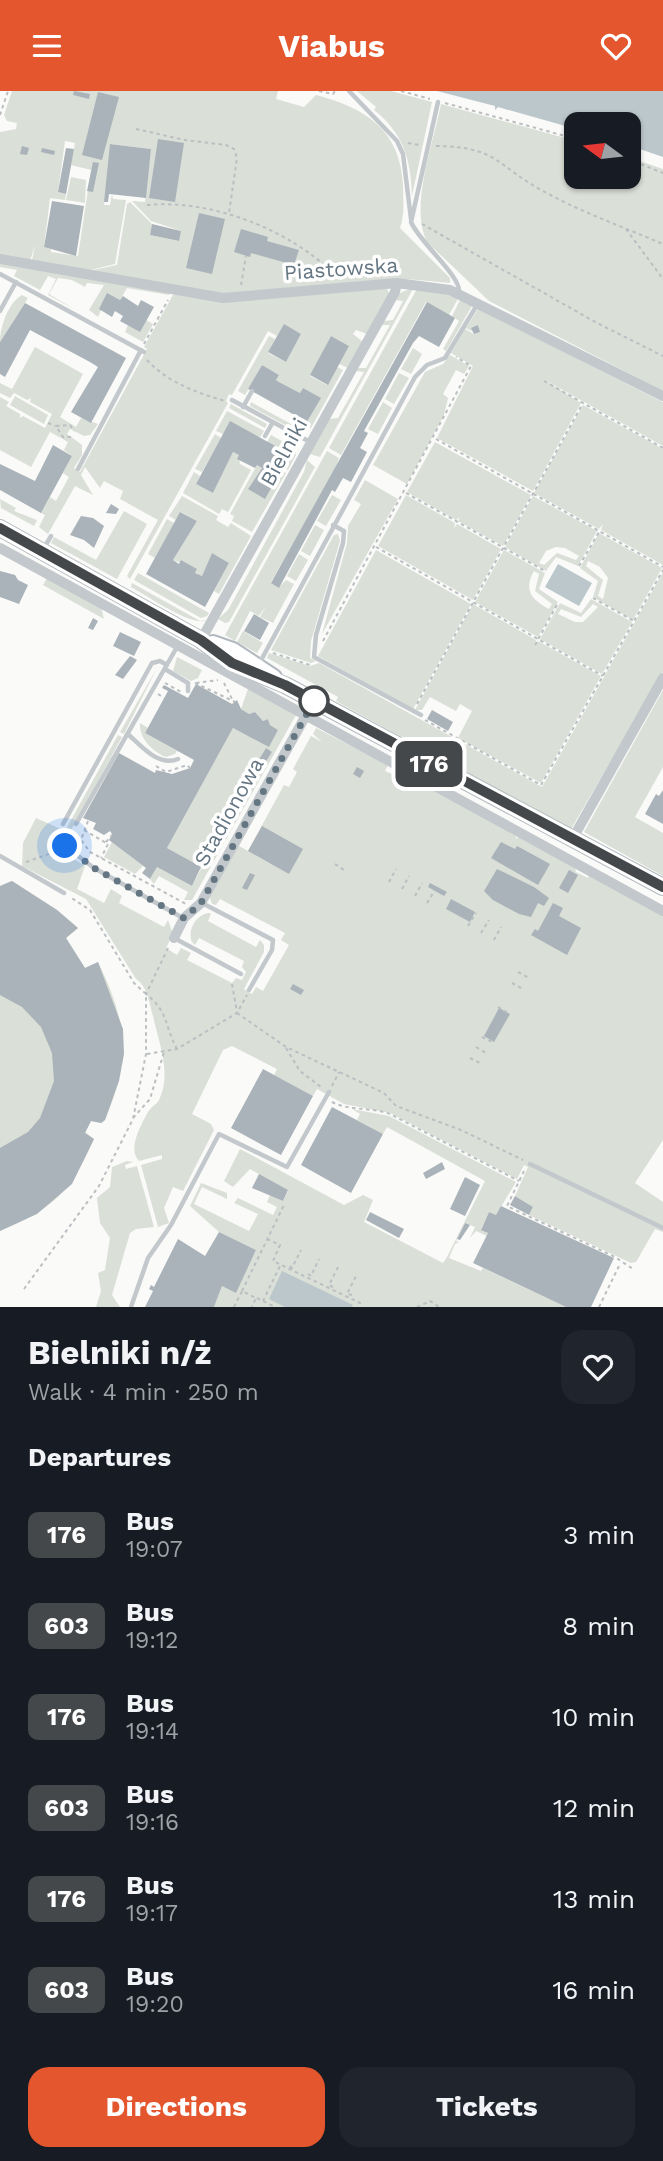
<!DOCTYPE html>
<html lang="en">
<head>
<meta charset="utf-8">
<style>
	:root { --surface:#171b24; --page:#20242c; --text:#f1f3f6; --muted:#9ea1a6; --accent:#e4572e }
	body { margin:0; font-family:"Work Sans",sans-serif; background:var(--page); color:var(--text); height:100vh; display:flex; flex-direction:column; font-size:26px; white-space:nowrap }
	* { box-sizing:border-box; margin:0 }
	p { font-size:23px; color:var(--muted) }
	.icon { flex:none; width:38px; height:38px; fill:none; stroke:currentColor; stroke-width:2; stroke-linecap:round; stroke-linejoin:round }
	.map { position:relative; height:1216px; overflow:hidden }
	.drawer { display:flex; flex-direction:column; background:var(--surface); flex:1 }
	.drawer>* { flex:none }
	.badge { padding:0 14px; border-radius:10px; font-size:24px; line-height:46px }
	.needle { width:46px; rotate:285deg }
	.controls { position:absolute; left:564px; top:21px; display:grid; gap:14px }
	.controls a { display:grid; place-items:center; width:77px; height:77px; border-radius:14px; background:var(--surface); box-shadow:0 2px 5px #0004; font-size:35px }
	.you { position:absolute; width:35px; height:35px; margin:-18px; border:5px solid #fff; border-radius:50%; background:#1a73e8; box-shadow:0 0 0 10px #1a73e833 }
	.map>.badge { position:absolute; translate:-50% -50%; box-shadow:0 0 0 4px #fff }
	h2 { padding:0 28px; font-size:26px; line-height:63px }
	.round { display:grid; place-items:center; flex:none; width:74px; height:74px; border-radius:21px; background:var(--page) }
	.headline { display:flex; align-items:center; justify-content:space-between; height:119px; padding:0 28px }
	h1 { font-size:33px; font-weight:700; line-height:52px }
	.cta { display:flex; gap:14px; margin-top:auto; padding:14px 28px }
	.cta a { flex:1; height:80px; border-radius:21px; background:var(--accent); color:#fff; font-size:28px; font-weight:700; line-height:80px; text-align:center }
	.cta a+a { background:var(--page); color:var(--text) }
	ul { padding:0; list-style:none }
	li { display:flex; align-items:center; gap:21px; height:91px; padding:0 28px }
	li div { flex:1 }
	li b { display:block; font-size:26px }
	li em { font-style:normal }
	li .badge { min-width:77px; font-weight:700; text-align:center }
	header { display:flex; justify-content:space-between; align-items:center; height:91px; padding:0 28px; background:var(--accent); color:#fff; font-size:32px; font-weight:700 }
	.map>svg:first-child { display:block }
	.green { fill:#dadfd7; fill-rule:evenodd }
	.water { fill:#bbc7cb }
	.building { fill:#aab3b9 }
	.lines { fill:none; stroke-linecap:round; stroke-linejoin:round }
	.secondary-casing { stroke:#b3babf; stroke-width:18 }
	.path { stroke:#bbbfc2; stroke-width:2; stroke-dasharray:3.5 3.5; stroke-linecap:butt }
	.lane { stroke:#c3c8cc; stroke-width:4.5 }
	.street { stroke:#c3c8cc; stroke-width:10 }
	.secondary { stroke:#fff; stroke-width:14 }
	.line-casing { stroke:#fff; stroke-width:16 }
	.line { stroke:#45484a; stroke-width:10 }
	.walk { stroke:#657683; stroke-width:7; stroke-dasharray:0 12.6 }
	.stop-dot { fill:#fff; stroke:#45484a; stroke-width:3.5 }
	.labels { text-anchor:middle; stroke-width:7; stroke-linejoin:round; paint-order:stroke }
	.street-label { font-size:21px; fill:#657683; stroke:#fff }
</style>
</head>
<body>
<header><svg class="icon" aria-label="menu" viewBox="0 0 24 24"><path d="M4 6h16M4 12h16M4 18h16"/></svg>Viabus<svg class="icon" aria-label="heart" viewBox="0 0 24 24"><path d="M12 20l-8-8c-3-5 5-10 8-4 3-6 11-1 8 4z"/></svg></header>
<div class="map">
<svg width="663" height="1216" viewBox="0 0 663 1216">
	<rect width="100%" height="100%" fill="#fafaf8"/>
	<path class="green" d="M12,0H278L276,8L304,16L316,4C365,17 400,38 403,94C403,109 405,123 400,137L450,187V192L407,188L223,203L89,180L117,174L127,113L130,111L152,133L150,144L178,150L181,140L151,130L132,110L145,111L151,58L111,53L104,114H110L112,103L113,108L126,109L115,173L87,180L32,170L35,154L30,170L0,165V41L16,38L17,32L7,30L4,24ZM65,50L75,52L71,74L91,79L78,165L51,161V158L44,156L50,107L65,109L66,103L58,101Z
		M357,0H391L432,11L412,105C411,68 403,42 374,19L376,16Z
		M441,13L576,50V86H628V66L663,78V300L489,210L428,152C408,120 434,50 441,13Z
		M71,86L86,89L85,112L66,109Z
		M0,172L170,202L169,204L127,197L120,209L108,203L98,226L89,219L104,194L87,192L85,196L72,189L58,187L49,203L74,218L48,204L56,188L48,185L40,199L14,185L17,179L0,176Z
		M414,196L320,366L310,363L329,328L338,327L364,281L355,280L357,277H366L390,234H381L384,230L393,229L403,210L395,209L400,202Z
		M418,196L459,206L449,224L426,211L341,364L329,357Z
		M387,197L389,203L367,243L356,239L353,243L363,251L348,277L339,273L349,255L331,245L310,285L327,294L337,276L343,279L311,337L291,329L294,323L308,330L320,307L303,297L300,302L279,291L276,289L279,284L262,274L245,304L238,300L269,245L275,248L268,262L286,271L301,243L284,234L277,245L268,240L232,304L229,303L226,310L228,312L130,488L127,485L158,429L120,408L123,400L104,390L100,397L85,376L81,384L93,404L75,395L48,443L39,436L45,424L41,422L50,406L56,410L69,386L63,382L72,365L64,359L68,351L50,341L31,376L0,359V306L9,311L6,315L20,323V327L23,325L45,337L52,323L30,311L31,307L27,309L14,302L10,307L0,302V292L12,298L35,256L83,283L60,326L76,336L81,327L98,333L90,344L84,345L70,338L67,343L82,354V364L74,377L80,381L147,258L144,256L174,202L214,209Z
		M22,204L28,207L0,251C0,236 8,212 22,204Z
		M461,207L472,215L446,260L443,258L459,230L452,225Z
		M478,218L663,311V355L543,288L581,312L533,400L437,347L473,275L451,262L465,238L474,243L480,241L478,234L471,240L466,237Z
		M146,229L153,233L143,251L125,241L128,234Z
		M413,257L422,263L411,283L401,278Z
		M450,264L469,275L464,283L456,279L443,303L448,307L444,324L407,393L373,374L425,281L443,273Z
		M399,282L409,287L394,313L385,308Z
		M15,305L48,324L44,333L10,314Z
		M251,311L304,340L302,343L250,315Z
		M383,311L392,317L378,343L368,338Z
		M231,313L267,333L265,337L229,317Z
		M583,314L663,358V474L601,439L603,433L599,438L534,402Z
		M227,320L264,340L260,346L223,343L216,340Z
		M215,343L221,347L202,381L195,378Z
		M271,344L294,357L296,364L288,379L282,376L267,351Z
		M435,351L531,404L503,455L458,430L460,426L456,429L407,401Z
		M327,360L339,367L334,382L271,491L279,496L286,489L294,493L273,532L260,526L266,515L259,525L250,520L235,550L225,544Z
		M233,361L239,364L240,373L251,379L228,421L222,418L219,423L183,402L194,381L200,385L196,393L213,402Z
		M307,369L315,376L229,531L225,532L218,528L228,519L304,381Z
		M257,374L262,377L248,398L281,379L286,382L252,441L232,430L234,425L230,423Z
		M365,389L398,408L322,543L347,452L348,435L361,413L354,409Z
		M332,404L341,409L326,435L317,430Z
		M406,404L455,432L454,437L457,433L501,458L473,509L378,455Z
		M182,405L218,425L216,429L228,436L231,432L251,445L219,503L214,500L229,472L212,462L202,485L195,482L197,478L173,469L197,430L181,421L176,429L169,425Z
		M533,405L597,440L578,475L556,466L546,480L505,456ZM556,456L565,457L579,465L576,469L557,462L544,474L539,472L546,460Z
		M0,408L16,417L14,420L37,429L34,435L1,417Z
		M124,420L147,433L117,488L51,452L54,446L96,469Z
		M167,428L174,432L155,467L148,463Z
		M315,434L324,439L310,465L301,460Z
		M599,442L662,477L633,529L593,506L598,490L580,477ZM588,470L600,476L608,487L603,508L598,505L603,489L586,475Z
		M338,443L340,450L311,550L310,567L316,570L311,572L271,559L334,444Z
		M376,459L471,513L413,618L318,565Z
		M504,459L545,482L539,498L558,511L538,546L475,511ZM534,480L539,483L535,500L552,513L549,518C532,509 523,499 534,480Z
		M299,463L308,469L296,490L287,485Z
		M663,481V581L571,738L343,614L336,610L338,606L267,567L269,562L310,575L319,572L542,696Z
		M138,482L209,522L207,525L201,527L134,489Z
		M47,487L101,516L104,528L43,494Z
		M132,492L200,530L207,529C193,537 146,504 131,496Z
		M591,508L632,531L602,583L540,548L560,512L581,522ZM593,513L598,516L583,531H575L558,523L561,518L581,526Z
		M473,513L536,549L534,555L538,550L601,585L541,692L458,647L472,620L460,613L456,620L430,606L422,619H415Z
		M243,540L263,552L257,562L237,551Z
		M177,566L202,579L198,587L191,590L173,580Z
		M157,577L124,643L120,641Z
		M248,598L296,624L192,809H184L188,801L159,785L154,793L150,788L157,776L192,795L201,778L167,757L233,637L269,655L278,639L270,634L268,628L263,630L255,621L249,623L241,618Z
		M663,599V676L635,726L663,742V785L584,741Z
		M140,632L148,637L145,642L177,660L175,663L166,666C152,660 139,647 140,632Z
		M316,637L388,674L385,680L392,683L395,679L516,745V748L518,746L575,776L576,781L588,787L589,784L663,824V1049L635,1092L663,1111V1141L655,1138L636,1171L631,1172L529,1124L533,1116L515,1105L528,1076L524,1074L517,1088L390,1022L344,1013L317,998L313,1005L274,984L277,978L232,955L223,959L192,1023L211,1033L214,1039L183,1100L173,1096L164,1117L169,1132L158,1136L141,1074L162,1068V1064L139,1070C127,1058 141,1034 148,1021C151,1016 156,1014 159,1009C172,982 159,953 153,925C149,912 148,896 136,888L86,808L22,775L23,752L36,727L65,740L118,644L122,646L70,741L75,743L79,759L67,752L63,761L85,775L77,798L104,812L111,798L122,805L119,812L164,836L168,829L173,843L166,857L177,864L181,857L191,862L187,869L232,892L236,887L242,889L246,881L242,876L244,870L199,847L195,854L192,851C187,840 196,823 209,822L211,823L208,830L256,856L260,849L264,854V861L244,898L252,903L256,896L263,900L289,854L281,849L285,842L220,808L216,814L212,813L209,804L302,638L239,755L248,760L284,694L289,696L297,681L293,678L311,645L322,651L313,643Z
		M112,751L143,775L135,783L104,766Z
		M12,790L57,819L78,837L66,847L85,877L98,871C127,930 131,967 105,1029L101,1032L91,1030L85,1041L94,1048C70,1102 54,1117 0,1140V795Z
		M352,1018L389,1025L516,1091L496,1124L489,1121L481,1138L488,1142L487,1145L476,1140L470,1147L475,1136L465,1132L456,1150L459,1151L455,1153L449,1167L481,1180L483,1177L566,1216H214L222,1195L236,1201L256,1159L219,1141L190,1115L201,1092L227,1102V1108L202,1096L194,1113L249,1140L258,1123L234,1112L238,1107L273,1124L277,1116L267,1111L270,1104L283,1110L288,1100L250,1078L233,1096L224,1090L240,1058L344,1114L363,1104L373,1109L364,1131L443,1172L447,1166L485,1090L387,1036L383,1043L357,1029L360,1023Z
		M127,1070L133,1071L125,1074L126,1078L137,1075L154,1136L136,1138L130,1142L112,1204L120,1216H96L101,1200L98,1182L105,1179L110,1147L100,1132L97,1107L110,1096L112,1076Z"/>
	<path class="water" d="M437,0H663V66L628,54V33H576V38L498,16L495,19V15Z
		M558,473L592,492L579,515L545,496Z
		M282,1180L353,1214L352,1216H285L269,1208Z"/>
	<path class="building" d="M74,0L90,3L89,8L73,4Z
		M98,1L119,6L102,69L82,64Z
		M158,48L184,52L175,111L149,107Z
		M110,53L151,58L146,107L109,103L108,111H104Z
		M22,55L29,57L27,64L20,63Z
		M42,57L55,60L54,64L41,61Z
		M66,57L74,58L66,103L58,101Z
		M93,71L99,72L93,101L87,100Z
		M52,110L84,115L76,165L44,156Z
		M199,122L225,128L212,183L186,177Z
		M152,133L181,140L179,150L150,144Z
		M241,138L268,146L267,150L299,159L294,174L251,162L250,166L234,161Z
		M107,202L120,209L123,205L138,215L141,209L154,216L140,241L120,230L123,225L115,220L112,226L99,218Z
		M427,211L455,227L439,256L419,245L413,252L364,340L368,342L360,357L367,361L351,391L343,387L335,401L332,399L279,497L271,492Z
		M25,212L126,267L91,332L71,321L98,276L90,271L30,239L5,286L0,283V251Z
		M284,233L301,243L286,271L268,261Z
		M478,234L480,241L474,243L471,237Z
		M331,245L349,255L328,294L310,284Z
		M262,274L279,284L276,289L279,291L300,302L303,297L321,307L307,331L248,298Z
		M230,330L290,363L265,408L248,398L262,377L257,374L255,377L237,368L239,364L233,361L213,402L196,393Z
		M53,354L72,365L41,422L0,399V373L35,390Z
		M111,413L119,418L116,423L106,422Z
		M180,421L197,430L173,469L179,473L181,469L197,478L195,482L202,485L212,462L229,472L205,516L146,483Z
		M81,425L93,427L104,435L94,457L84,449L70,444Z
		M0,480L15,484L18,489L28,494L19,513L0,506Z
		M254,523L269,532L260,549L244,540Z
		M93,527L98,530L93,539L88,537Z
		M120,541L141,551L134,565L113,555Z
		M130,565L137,569L123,588L115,584Z
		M196,593L232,613L237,609L241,618L249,623L255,621L263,630L268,628L270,634L278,639L269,656L233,637L167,757L201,776L192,795L157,776L150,788L142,782L146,777L109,749L112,743L110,740L104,744L93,738L96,732L83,727L119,662L155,682L156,679L172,683L190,677L194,669L145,642L168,600L162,597L164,594L188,607Z
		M432,619L453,631L448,640L427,628Z
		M266,657L272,661L263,675L257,672Z
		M357,676L364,680L360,687L353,683Z
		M663,699V733L645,723L656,703L659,705Z
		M262,735L303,758L289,783L248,760Z
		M501,751L515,758L517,755L550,773L538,794L491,767Z
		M497,778L534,796L549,807L544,815L538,812L531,826L519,823L493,809L484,800Z
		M569,779L578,784L568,802L559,797Z
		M250,782L255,784L247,799L242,797Z
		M12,790L57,819L78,837L66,847L85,877L98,871L123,938L124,963L119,990L105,1029L101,1032L91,1030L85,1042L94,1048L72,1093L37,1123L0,1140V1057L28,1041L40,1027L54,990L52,962L41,936L22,916L0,904V795Z
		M430,792L447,801L444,805L428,796Z
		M451,808L475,821L470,831L446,818Z
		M553,812L563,817L559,825L581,837L567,864L531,844L535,838L538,840Z
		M293,893L304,899L301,904L290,898Z
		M499,917L510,923L494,951L484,945Z
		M263,978L313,1005L281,1064L231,1037Z
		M332,1016L383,1043L351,1102L301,1074Z
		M442,1071L445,1078L426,1088L423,1082Z
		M259,1083L288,1099L283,1110L252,1097Z
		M465,1086L480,1094L465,1125L450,1118Z
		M515,1105L533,1116L529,1124L510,1114Z
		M501,1115L614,1167L591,1216H566L473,1172L488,1142L481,1139L489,1121L496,1124Z
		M370,1121L404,1138L399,1147L366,1129Z
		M465,1132L470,1134L460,1149L457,1148Z
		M219,1141L256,1159L236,1202L222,1195L214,1216H145L153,1200L149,1198L151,1194L154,1196L178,1148L205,1165Z"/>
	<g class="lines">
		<g class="secondary-casing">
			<path id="secondary" d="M0,437L201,549L231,572L285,594L663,796
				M213,552L233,559L274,586"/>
		</g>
		<path class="path" d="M319,0L333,3L335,0
			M401,0L430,8
			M445,12L576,48
			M0,24L8,0
			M136,38L185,49L226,54L234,58L237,67L229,122
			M408,52L420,54
			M436,55C499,56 495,74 543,100C581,121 623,136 663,153
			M628,68L663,82
			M147,114C212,108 291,139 336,185
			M422,133L597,232L663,265
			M626,138L663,188
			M241,194L246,165
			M144,253L168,209
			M147,269C167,291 197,302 225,310
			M544,290L663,357
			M48,332L55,335
			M71,346H63L56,335L70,334L74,340
			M436,348L663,476
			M406,402L545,480
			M376,456L603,585
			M579,475L599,441
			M593,507L634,530
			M323,550L471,275L456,266
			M535,554L558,512
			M273,562L310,574
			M165,592L181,601
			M195,592L235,611
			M196,592L218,589
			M224,592L233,610
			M158,603L164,607
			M417,613L583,312
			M425,629L541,694L663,479
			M156,675L166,681L187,674L190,677
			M88,730L81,749L90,761L186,813
			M84,739L108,753L101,767
			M106,751L112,744
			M26,771L60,759
			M335,773L344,779
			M389,791L396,778
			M402,798L409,785
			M415,805L422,792
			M427,812L435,799
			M468,835L476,822
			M481,842L489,829
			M494,849L501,836
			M168,857L146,903C169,921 164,934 177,958
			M518,881L529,887
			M512,892L523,898
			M232,893L237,921
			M498,916L510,923
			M237,922L286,956L384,1002L396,1015L461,1039L523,1069
			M482,946L494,952
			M476,956L488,963
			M286,957L300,980L321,996
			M147,963L177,958L237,922L247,904
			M470,967L482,973
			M332,995L339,981
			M332,1011C349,1020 371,1016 390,1023L519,1090
			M133,1027L150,1008L164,961
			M524,1080L507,1115L615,1166L633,1178
			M267,1148L280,1154L273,1170L360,1212L358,1216
			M290,1175L292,1177L301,1159
			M308,1183L311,1185L319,1168
			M333,1196L329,1194L338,1176
			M24,1198L99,1095L133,1028L146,963V903L134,892L90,819L70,806
			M242,1200L284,1114
			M352,1204L347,1203L356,1185
			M257,1207L275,1216
			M263,1210L280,1175
			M234,1216L242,1200L256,1207L252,1216
			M417,1216L430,1210L439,1216
			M599,1216L620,1173"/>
		<path class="lane" d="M349,0L397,50L403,63L411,128
			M438,11L411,131C420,152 461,185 459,201
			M0,183L144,261
			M0,220L16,191
			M232,309L310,351
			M243,316L252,300
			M265,345L273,331
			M78,378L141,259
			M333,434L344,440L343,452L316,544L314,566L421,624
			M44,457L51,445
			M259,573L415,286L427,274L445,267L477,214
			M165,578L188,592V600
			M129,644C142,656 159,676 178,668
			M63,733L152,572L160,570L167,574
			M76,733L177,556
			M65,755L94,777L183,827
			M0,765L64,802
			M202,812L273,849L272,859L249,899
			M174,847L241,883
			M530,1073L663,1137
			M131,1216L148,1167L171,1134L219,1043L287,1076L329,1001"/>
		<path class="street" d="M0,168L223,207L397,192L450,199L663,305
			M0,457L663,820
			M201,549L395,201L397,192
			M573,747L663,587
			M174,847L184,827L201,812L314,610"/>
		<use href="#secondary" class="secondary"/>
	</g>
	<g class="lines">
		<g class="line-casing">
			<path id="line" d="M0,437L201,549L232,572L285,594L663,796"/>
		</g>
		<use href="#line" class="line"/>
		<path class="walk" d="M65,755L94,777L184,827L201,812L314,610"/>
	</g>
	<circle class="stop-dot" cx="314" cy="610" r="14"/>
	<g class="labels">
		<g class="street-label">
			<text transform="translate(341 178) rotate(-4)" y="7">Piastowska</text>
			<text transform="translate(284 361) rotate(-61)" y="7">Bielniki</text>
			<text transform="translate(229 721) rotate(-61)" y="7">Stadionowa</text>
		</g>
	</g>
</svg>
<div class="controls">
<a><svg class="needle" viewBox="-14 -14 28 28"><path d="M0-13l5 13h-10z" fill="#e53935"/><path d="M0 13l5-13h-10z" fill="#9ea1a6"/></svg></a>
</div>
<div class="you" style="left:65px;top:755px"></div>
<b class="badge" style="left:429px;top:673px;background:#45484a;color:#fff">176</b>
</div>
<section class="drawer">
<div class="headline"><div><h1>Bielniki n/ż</h1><p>Walk · 4 min · 250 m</p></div><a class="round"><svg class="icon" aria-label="heart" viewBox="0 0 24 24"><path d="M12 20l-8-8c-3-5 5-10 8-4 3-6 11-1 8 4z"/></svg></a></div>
<h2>Departures</h2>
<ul>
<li><span class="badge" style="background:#45484a;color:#fff">176</span><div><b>Bus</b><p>19:07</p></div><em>3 min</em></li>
<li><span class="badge" style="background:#45484a;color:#fff">603</span><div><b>Bus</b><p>19:12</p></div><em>8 min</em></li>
<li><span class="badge" style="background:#45484a;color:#fff">176</span><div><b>Bus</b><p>19:14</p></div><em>10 min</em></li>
<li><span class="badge" style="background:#45484a;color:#fff">603</span><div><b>Bus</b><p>19:16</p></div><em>12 min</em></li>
<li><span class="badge" style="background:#45484a;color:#fff">176</span><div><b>Bus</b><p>19:17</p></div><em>13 min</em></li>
<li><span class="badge" style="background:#45484a;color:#fff">603</span><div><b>Bus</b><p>19:20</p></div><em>16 min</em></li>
</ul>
<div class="cta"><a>Directions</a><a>Tickets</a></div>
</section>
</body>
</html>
